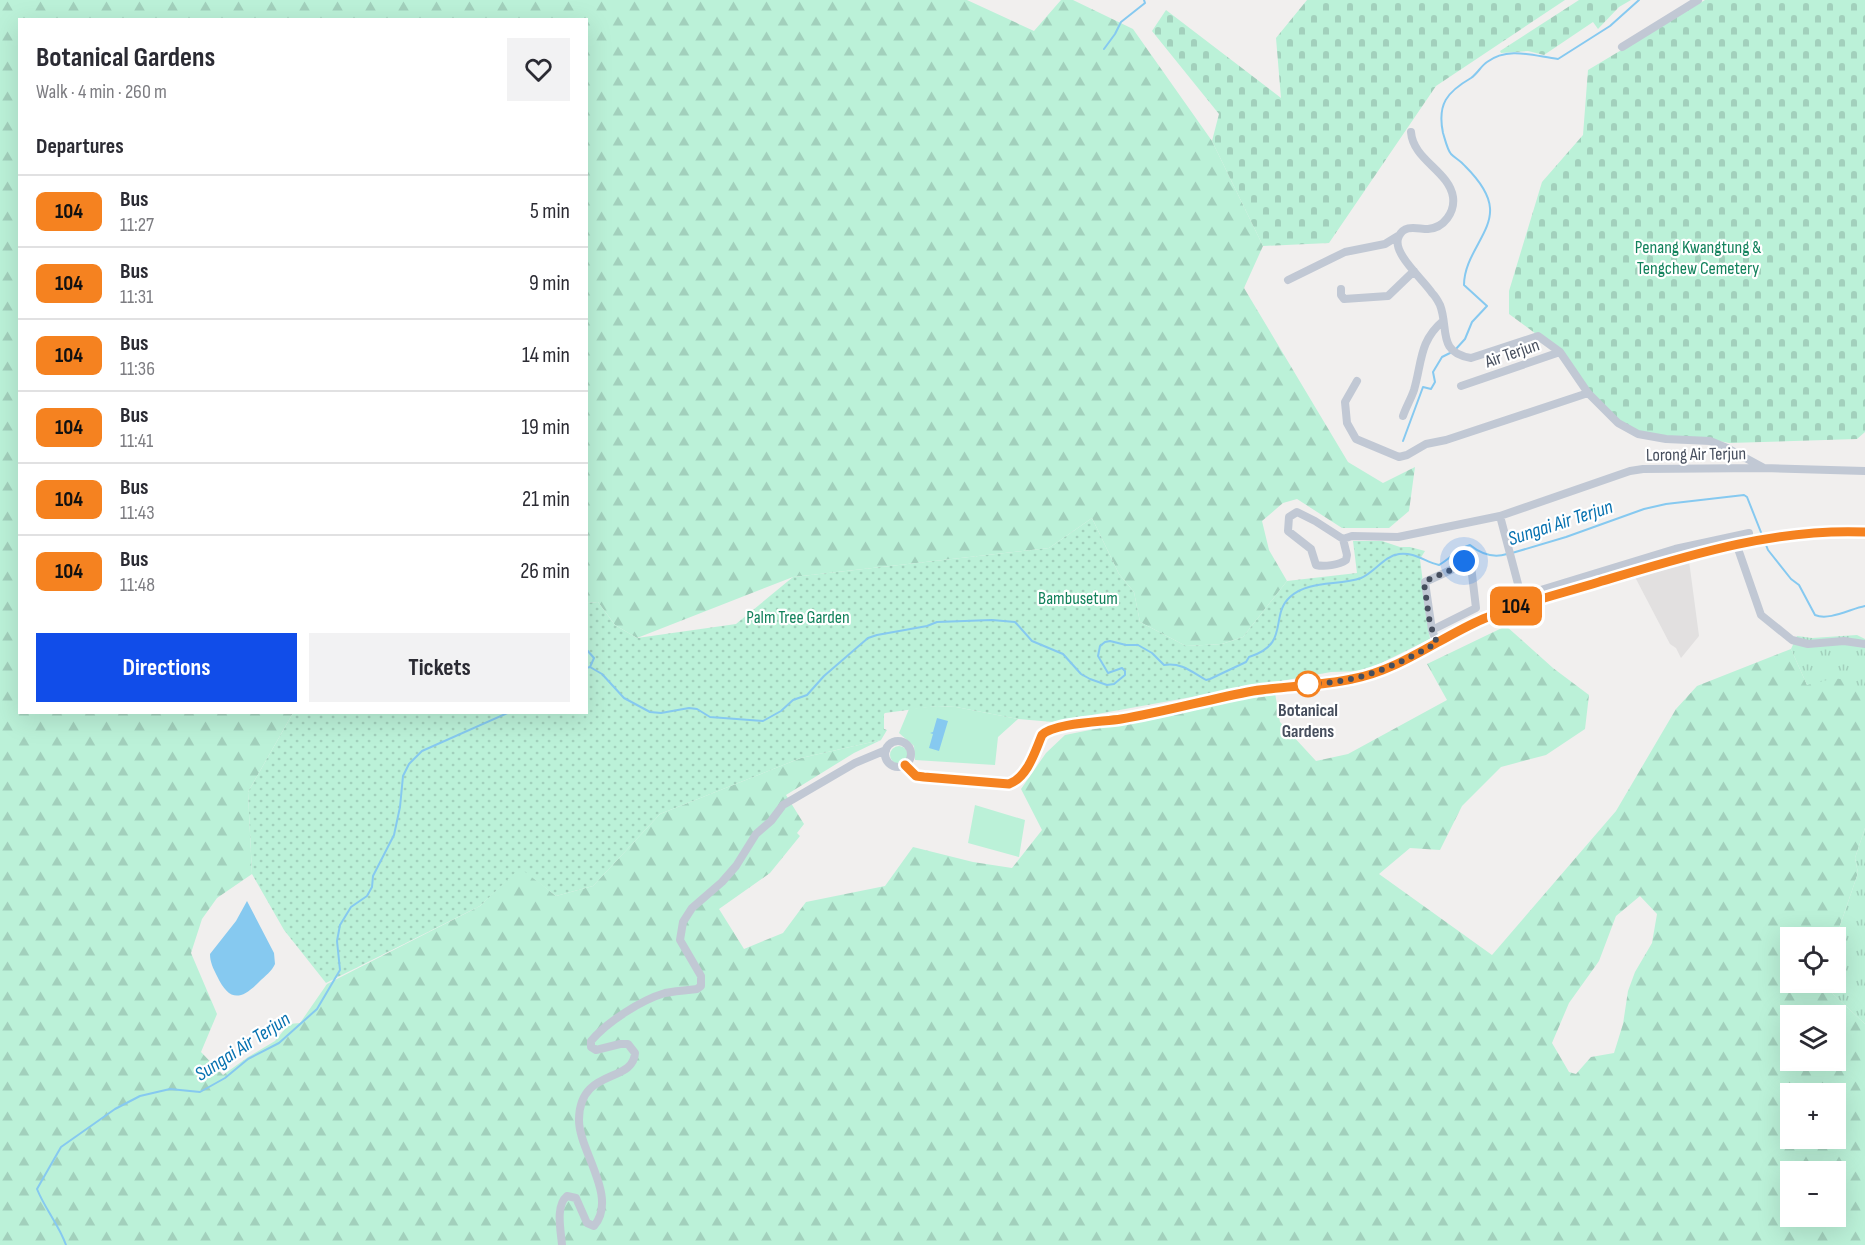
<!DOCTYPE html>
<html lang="en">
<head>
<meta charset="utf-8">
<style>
	:root { --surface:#fff; --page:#f2f2f3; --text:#2b2b33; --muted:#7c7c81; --line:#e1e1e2; --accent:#114de9 }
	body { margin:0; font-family:"Sofia Sans Condensed",sans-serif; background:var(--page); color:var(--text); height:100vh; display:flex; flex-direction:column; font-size:22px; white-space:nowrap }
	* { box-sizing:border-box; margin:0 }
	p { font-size:20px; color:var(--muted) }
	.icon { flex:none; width:33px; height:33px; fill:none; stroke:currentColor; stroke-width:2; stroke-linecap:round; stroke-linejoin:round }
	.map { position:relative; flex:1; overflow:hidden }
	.side { position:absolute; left:18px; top:18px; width:570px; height:696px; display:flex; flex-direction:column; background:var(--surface); border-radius:0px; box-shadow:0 6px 24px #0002 }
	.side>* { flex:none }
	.badge { padding:0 12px; border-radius:9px; font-size:21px; line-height:39px }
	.fabs { position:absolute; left:1780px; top:927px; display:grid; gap:12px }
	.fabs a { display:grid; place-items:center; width:66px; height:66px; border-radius:0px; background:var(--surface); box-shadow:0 6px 24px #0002; font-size:30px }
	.you { position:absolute; width:30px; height:30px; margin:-15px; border:4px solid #fff; border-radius:50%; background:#1a73e8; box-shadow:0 0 0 9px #1a73e833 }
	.map>.badge { position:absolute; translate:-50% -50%; box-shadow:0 0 0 3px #fff }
	h2 { padding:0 18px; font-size:22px; line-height:54px }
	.round { display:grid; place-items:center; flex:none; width:63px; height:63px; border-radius:0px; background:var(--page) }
	.headline { display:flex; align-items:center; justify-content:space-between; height:102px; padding:0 18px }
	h1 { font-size:28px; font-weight:700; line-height:45px }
	.primary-button { display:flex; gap:12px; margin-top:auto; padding:12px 18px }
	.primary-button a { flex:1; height:69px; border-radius:0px; background:var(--accent); color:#fff; font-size:24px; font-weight:700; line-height:69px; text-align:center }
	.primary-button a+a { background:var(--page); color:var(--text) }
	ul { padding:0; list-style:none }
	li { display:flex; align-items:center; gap:18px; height:72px; padding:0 18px; border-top:2px solid var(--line) }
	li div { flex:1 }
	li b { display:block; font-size:22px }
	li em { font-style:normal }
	li .badge { min-width:66px; font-weight:700; text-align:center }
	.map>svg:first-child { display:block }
	.education { fill:#e2e0e0 }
	.grass { fill:#bbf1d8 }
	.forest { fill:url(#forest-firs); fill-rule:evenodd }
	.cemetery { fill:url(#cemetery-stones) }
	.park { fill:url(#park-tufts) }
	.garden { fill:url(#garden-dots) }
	.water { fill:#86c9f0 }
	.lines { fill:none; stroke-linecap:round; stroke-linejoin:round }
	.stream { stroke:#86c9f0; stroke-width:2 }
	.minor { stroke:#c1c8d4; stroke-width:8 }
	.line-casing { stroke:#fff; stroke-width:14 }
	.line { stroke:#f58220; stroke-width:9 }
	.walk { stroke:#464e5d; stroke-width:6; stroke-dasharray:0 10.8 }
	.stop-dot { fill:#fff; stroke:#f58220; stroke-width:3 }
	.labels { text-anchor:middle; stroke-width:4.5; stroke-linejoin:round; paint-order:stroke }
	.park-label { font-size:18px; fill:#13825c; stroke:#fff }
	.street-label { font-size:18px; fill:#464e5d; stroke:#fff }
	.stop-label { font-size:18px; font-weight:bold; fill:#464e5d; stroke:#fff }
	.water-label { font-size:20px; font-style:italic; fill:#0671b0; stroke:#fff }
</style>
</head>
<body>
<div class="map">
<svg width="1865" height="1245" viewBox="0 0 1865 1245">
	<defs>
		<pattern id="forest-firs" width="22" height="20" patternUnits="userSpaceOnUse" patternTransform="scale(1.5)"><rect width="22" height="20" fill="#bbf1d8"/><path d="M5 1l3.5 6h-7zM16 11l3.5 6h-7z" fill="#a2d0bc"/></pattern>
		<pattern id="cemetery-stones" width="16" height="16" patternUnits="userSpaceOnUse" patternTransform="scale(1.5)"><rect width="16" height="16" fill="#bbf1d8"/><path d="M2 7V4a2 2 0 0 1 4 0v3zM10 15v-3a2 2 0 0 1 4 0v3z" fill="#a2d0bc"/></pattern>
		<pattern id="park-tufts" width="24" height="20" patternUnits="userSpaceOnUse" patternTransform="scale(1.5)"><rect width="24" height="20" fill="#bbf1d8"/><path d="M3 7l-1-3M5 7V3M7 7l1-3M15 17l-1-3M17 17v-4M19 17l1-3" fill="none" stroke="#a2d0bc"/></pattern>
		<pattern id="garden-dots" width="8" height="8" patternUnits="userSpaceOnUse" patternTransform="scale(1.5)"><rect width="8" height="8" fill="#bbf1d8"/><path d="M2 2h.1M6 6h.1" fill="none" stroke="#a2d0bc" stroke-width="1.8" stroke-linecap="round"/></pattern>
	</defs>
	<rect width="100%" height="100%" fill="#f1efee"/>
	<path class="education" d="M1689,561L1699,636L1681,658L1676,648L1670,644L1635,577Z"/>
	<path class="grass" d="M937,706L956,707L1018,719L998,737L995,765L915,760L914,746L899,733L909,709Z
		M890 755a9 9 0 1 1 18 0a9 9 0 1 1-18 0Z
		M975,805L1025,820L1019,857L968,843Z"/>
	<path class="forest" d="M0,0H967L1034,31L1061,0H1073L1133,29L1212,141L1263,246L1244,288L1348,462L1383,483L1415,467L1409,511L1389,528H1342L1297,499L1283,503L1262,521L1269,550L1287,581L1243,637L1222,644L1186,646L1140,622L1134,592L1119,574L1092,518L1049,548L793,577L637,638L615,625L598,602L587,603L586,20H20V712L293,713L248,792L252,874L217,898L202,919L191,953L217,1014L201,1052L223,1075L248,1057L275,1041L289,1024L300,1023L327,984L480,906L520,867L556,896L593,886L660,814L801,758L881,740L854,753L786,795L804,824L797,833L800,836L770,873L719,909L744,949L783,933L806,902L885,886L913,847L973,862L1012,868L1042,830L1021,789L1046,753L1065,735L1275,693L1280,722L1316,761L1348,754L1447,700L1427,664L1506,626L1553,668L1589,695L1585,729L1546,755L1501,767L1462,806L1440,850L1410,848L1379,874L1492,955L1616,811L1676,709L1697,686L1791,649L1807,685L1865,653V828L1855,858L1858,873L1836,937L1791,938V982L1830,983V991L1865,1024V1245H0ZM1640,896L1657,914L1652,943L1635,972L1628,991L1623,1024L1614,1053L1591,1057L1576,1074L1569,1072L1552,1043L1569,1003L1599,961L1616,916ZM1791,1016H1836V1060H1791ZM1791,1094H1836V1138H1791ZM1791,1172H1836V1216H1791Z"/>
	<path class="cemetery" d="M1307,0H1565L1436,86L1329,243L1263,246L1212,141L1219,114L1152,31L1166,10L1281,98L1276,38Z
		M1579,0H1631L1619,7L1598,29L1593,22L1544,55L1528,51L1501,53L1500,51Z
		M1705,0H1865V432L1857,439L1729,443L1704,438L1648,435L1620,427L1590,398L1563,354L1509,314V291L1542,182L1583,135L1588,70Z"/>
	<path class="park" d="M1857,635L1865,639V701C1840,672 1843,677 1807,685L1791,649L1797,636L1812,638Z
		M1865,828V1024L1830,991V983L1836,982V937L1858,873L1855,858Z"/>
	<path class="garden" d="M1092,518L1119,574L1134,592L1140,622L1186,646L1222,644L1243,637L1287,581L1357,573L1353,541H1382L1400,547H1410L1425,551L1420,559L1430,639L1365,671L1331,672L1053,722L1018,719L956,707L937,706L885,713L884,714V729L887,730L881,740L801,758L660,814L593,886L556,896L520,868L480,906L326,983L284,930L252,874L248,792L293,713L586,712L587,603L598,602L615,625L637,638L736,624L793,577L1049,548Z"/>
	<path class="water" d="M937,718L948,721L939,751L929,748L933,734L930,733L933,732Z
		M247,901L274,953L275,964C272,971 265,976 259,982C240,1001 229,1001 217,976C213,968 210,962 210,954L236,921Z"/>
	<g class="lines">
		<path class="stream" d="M1104,49L1115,34L1121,22L1145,3L1144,0
			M1455,350L1465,339L1472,322L1487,306L1464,285C1464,255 1492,233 1490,208C1489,193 1475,176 1465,166C1461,161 1455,158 1451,154C1447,149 1445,139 1443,133C1437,104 1447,92 1471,78C1478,73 1481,66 1487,62C1508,46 1534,56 1558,59L1610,26L1639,0
			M1403,441L1423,387L1431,389L1435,382L1433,372L1442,357L1450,353
			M1512,553L1566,537L1644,509L1666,504L1744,495L1747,497L1768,550L1791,579L1799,585L1815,615C1829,621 1850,609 1865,606
			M586,649L594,658L590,667
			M586,668L590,667L602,674L624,698L650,712L661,713L689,708L697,709L710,717L763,721L781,711L793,700L807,695L824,676L868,638L877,635L927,626L937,622L992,620L1015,622L1032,641L1063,654L1081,674L1090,679L1107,685L1114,684L1125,675V671L1122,668L1108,673L1098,656L1100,646L1105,642L1110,641L1126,645H1138L1152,653L1164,665C1181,662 1192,672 1206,680L1210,679L1246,662L1249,657C1291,644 1269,616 1290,597C1308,580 1339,586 1361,578C1375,572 1384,556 1399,554C1415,552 1425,562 1439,565C1450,559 1458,548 1470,545C1481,554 1494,558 1507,554
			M66,1245C59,1225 45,1209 37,1189L61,1147L115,1109L140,1096L170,1089L200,1092L225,1078L248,1059L279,1043L317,1009L340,970L337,941L340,925L351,907L367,896L372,887L373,876L394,835L400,807L403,776L409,764L422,751L510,712"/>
		<path class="minor" d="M1622,47L1698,0
			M1411,132C1413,160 1449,171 1453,197C1455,212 1444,228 1428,229C1417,229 1405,224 1399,236C1390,252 1424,280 1432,293C1435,296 1438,301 1440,305C1449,328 1437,353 1471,358L1538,336L1560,352L1588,393L1618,423L1638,434L1666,439L1710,441L1727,448L1764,468
			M1288,280L1345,252L1385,244L1398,236
			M1341,289V295L1344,299L1388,296L1414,271
			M1357,381L1345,402L1347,423L1356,439L1399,457L1407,455L1426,444L1446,440L1588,393
			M1461,386L1560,352
			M1403,416C1406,407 1411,399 1414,390C1422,363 1419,341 1443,321
			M1297,512L1315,521L1343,539L1347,555L1346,560C1339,565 1324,567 1316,565L1311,549L1288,531L1289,517Z
			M1500,516L1522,599
			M1343,539L1352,536L1398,537L1500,516L1630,471L1643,469L1764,468L1865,471
			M1736,543L1761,615L1792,640L1808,644L1844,641L1865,644
			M1521,596L1675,549L1749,533
			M1432,630L1425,582L1453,569L1460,562L1467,561L1471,566L1476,608L1432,630L1437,643
			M885 754a13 13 0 1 1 26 0a13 13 0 1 1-26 0Z
			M905,765L916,776L924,777L1009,784C1028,777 1035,751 1042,735C1054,723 1102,722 1120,719C1165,712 1209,699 1253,691C1286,686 1320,685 1352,679C1399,671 1437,640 1479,621C1518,603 1559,594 1599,582C1686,556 1774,528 1865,532
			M562,1245C561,1231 555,1206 567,1196L576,1198L587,1223L594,1226C619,1197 578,1150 579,1119C580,1067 633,1084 635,1053L628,1044H620L596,1050L591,1047V1041C607,1022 641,1000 665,993C675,991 687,990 697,989L701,986V976L680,940L683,922L692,908L722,882L736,866L756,834L771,821L783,805L855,763L886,750"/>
	</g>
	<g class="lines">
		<g class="line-casing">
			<path id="line" d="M905,765L916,776L924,777L1009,784C1028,777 1035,751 1042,735C1054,723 1102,722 1121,719C1165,712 1209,699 1253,691C1286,686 1320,686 1352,679C1400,670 1439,638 1483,619C1521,603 1560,594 1599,582C1686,556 1774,528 1865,532"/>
		</g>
		<use href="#line" class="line"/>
		<path class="walk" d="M1308,684C1359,683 1393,667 1437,643L1430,624L1424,583L1428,580L1453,569L1464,561"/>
	</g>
	<circle class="stop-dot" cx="1308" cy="684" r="12"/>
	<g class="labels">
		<g class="park-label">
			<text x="1698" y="253">Penang Kwangtung &amp;<tspan x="1698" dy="21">Tengchew Cemetery</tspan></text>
			<text x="1078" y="604">Bambusetum</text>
			<text x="798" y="623">Palm Tree Garden</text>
		</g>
		<g class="street-label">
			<text transform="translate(1512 353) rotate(-19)" y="6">Air Terjun</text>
			<text transform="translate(1696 454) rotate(-1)" y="6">Lorong Air Terjun</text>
		</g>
		<g class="stop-label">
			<text x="1308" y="716">Botanical<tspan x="1308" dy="21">Gardens</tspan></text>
		</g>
		<g class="water-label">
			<text transform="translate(1560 522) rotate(-18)" y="7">Sungai Air Terjun</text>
			<text transform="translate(242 1046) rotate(-33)" y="7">Sungai Air Terjun</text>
		</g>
	</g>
</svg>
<div class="fabs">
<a><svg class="icon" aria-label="locate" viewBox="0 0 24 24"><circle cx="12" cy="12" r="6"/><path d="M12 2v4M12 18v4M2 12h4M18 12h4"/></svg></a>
<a><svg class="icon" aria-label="layers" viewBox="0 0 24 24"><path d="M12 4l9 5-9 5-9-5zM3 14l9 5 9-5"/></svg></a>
<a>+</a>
<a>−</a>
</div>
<div class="you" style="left:1464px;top:561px"></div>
<b class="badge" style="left:1516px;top:606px;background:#f58220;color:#111">104</b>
<section class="side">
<div class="headline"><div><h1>Botanical Gardens</h1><p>Walk · 4 min · 260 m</p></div><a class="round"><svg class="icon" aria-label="heart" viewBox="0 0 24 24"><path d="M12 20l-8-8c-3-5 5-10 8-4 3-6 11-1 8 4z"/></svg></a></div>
<h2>Departures</h2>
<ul>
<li><span class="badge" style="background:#f58220;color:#111">104</span><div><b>Bus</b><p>11:27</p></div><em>5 min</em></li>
<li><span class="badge" style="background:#f58220;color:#111">104</span><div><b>Bus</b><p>11:31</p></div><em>9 min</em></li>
<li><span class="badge" style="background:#f58220;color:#111">104</span><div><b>Bus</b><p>11:36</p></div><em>14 min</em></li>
<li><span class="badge" style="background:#f58220;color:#111">104</span><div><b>Bus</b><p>11:41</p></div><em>19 min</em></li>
<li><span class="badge" style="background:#f58220;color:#111">104</span><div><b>Bus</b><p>11:43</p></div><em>21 min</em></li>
<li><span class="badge" style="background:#f58220;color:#111">104</span><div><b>Bus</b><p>11:48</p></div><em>26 min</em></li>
</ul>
<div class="primary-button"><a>Directions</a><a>Tickets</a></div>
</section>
</div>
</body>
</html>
